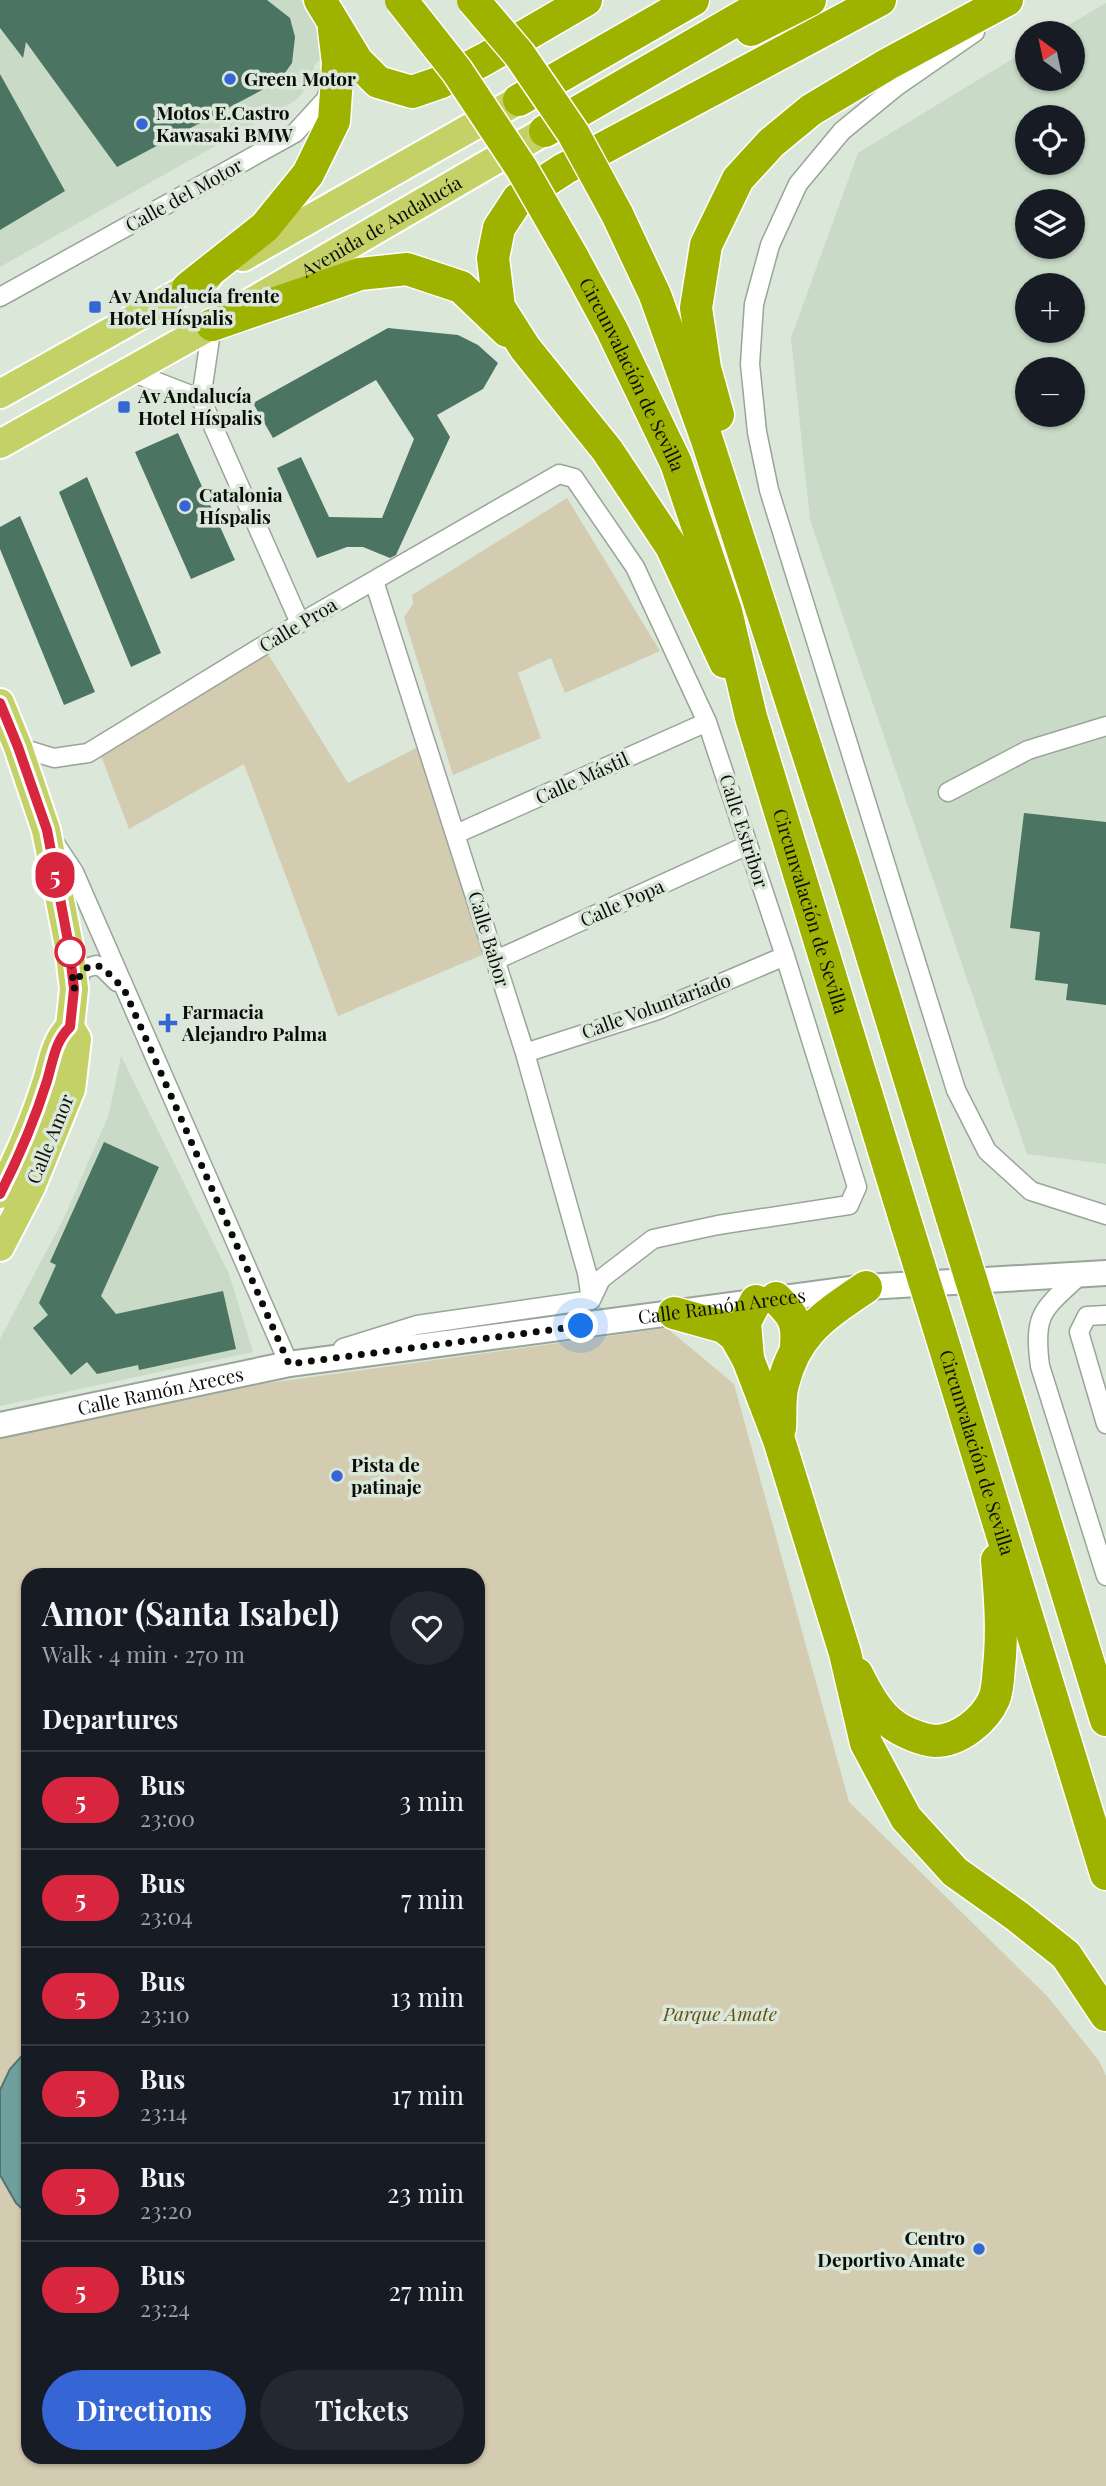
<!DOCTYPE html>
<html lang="en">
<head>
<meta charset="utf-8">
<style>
	:root { --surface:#171b24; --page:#242831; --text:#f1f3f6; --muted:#9ea1a6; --line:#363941; --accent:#3666d5 }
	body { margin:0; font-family:"Playfair Display",serif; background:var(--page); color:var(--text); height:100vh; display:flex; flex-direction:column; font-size:26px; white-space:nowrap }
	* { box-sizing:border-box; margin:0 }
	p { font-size:23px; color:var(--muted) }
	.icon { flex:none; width:38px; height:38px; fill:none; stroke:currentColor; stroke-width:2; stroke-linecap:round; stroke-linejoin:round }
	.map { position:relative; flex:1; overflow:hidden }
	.side { position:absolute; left:21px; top:1568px; width:464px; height:896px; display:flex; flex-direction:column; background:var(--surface); border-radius:21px; box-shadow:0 2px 5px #0004 }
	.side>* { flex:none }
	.badge { padding:0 14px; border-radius:23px; font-size:24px; line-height:46px }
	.needle { width:46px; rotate:327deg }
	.tools { position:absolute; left:1015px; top:21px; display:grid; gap:14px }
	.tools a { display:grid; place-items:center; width:70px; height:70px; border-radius:50%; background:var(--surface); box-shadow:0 2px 5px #0004; font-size:35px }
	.you { position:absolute; width:35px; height:35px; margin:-18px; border:5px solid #fff; border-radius:50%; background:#1a73e8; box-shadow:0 0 0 10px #1a73e833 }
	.map>.badge { position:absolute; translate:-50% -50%; box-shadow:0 0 0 4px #fff }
	h2 { padding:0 21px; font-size:26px; line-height:63px }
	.round { display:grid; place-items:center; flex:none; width:74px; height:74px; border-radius:37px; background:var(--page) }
	.overview { display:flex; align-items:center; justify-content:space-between; height:119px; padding:0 21px }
	h1 { font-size:33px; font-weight:700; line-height:52px }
	.cta { display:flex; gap:14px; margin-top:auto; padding:14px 21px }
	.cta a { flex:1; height:80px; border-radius:42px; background:var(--accent); color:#fff; font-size:28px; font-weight:700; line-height:80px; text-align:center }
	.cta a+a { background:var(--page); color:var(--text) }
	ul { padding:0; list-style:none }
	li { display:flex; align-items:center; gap:21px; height:98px; padding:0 21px; border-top:2px solid var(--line) }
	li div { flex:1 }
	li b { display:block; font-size:26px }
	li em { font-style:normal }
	li .badge { min-width:77px; font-weight:700; text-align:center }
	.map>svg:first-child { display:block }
	.built { fill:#c9dac7; fill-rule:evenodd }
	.green { fill:#d4ccb1; fill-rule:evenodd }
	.water { fill:#70a09d; stroke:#517471; stroke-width:2 }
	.building { fill:#4c7463 }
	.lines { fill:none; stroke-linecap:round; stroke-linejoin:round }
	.street-casing { stroke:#99a598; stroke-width:21 }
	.secondary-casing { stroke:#99a598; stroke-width:28 }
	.primary-casing { stroke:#fff; stroke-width:32 }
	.highway-casing { stroke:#fff; stroke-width:35 }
	.street { stroke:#fff; stroke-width:18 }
	.secondary { stroke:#fff; stroke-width:24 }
	.primary { stroke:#c4d166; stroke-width:28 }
	.highway { stroke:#9db300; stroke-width:32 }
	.highway-bridge-casing { stroke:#fff; stroke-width:35; stroke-linecap:butt }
	.highway-bridge { stroke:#9db300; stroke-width:32 }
	.line-casing { stroke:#fff; stroke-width:16 }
	.line { stroke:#d7263d; stroke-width:10 }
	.walk { stroke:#0a0e09; stroke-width:7; stroke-dasharray:0 12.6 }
	.poi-dot { fill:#3666d5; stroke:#dbe7d9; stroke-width:2.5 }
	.stop-dot { fill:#fff; stroke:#d7263d; stroke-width:3.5 }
	.labels { text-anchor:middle; stroke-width:7; stroke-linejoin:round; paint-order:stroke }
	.poi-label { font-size:19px; font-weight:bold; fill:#0a0e09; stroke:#dbe7d9; text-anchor:start }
	.street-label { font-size:19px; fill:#0a0e09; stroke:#dbe7d9 }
	.park-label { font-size:19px; font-style:italic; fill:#625213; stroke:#dbe7d9 }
</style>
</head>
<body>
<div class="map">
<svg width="1106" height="2486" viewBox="0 0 1106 2486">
	<rect width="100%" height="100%" fill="#dbe7d9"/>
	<path class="built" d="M0,0H300L308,7L321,31L323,55L314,66V80L295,101L0,267Z
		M1106,3V1164L1027,1154L810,520L791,338L858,153L1027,50V79H1073V33H1055ZM1027,117H1073V163H1027ZM1027,201H1073V247H1027ZM1027,285H1073V331H1027ZM1027,369H1073V415H1027Z
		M121,1056L229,1274L253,1352L0,1406V1339L64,1218L109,1114Z"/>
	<path class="green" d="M567,498L660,651L565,693L551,658L518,673L541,738L453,775L404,617L413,604L412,595Z
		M263,646L348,783L422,745L489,952L338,1016L244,764L129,829L98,748Z
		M667,1328L734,1384L849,1802L1048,1997L1099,2061L1106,2076V2486H0V1437L261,1384ZM28,1575H478V2457H28Z"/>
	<path class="water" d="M28,2049V2214L16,2203L0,2175V2090L10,2069Z"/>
	<path class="building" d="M0,0H267L290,18L295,37L292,63L279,81L117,167L26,42L23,58L0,28Z
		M0,74L65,191L0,230Z
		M388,328L458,335L478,345L498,363L483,389L437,415L450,437L396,555L390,558L363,547H347L317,558L277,468L301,457L329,517L382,518L414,439L376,380L273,438L253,403Z
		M178,433L235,560L191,579L135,452Z
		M87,477L161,653L131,667L59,492Z
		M20,516L95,692L64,705L0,549V527Z
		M1024,813L1106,822V1005L1066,1000L1068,984L1035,980L1040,932L1010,928Z
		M104,1142L159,1167L101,1296L116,1314L223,1291L236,1349L139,1370L138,1365L97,1374L87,1362L71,1375L33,1328L48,1315L39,1303L56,1265L50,1262Z"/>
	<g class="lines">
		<g class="street-casing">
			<path id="street" d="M975,32L897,86L842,131L798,184L770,245L754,304L750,364L757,432L769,490L956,1090L987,1151L1031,1191L1106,1215
				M0,297L295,133L326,99L330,86
				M212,325L201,399L300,623
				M129,371L201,399
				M374,581L525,1053L587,1273L591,1300
				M18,747L54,758L88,753L300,623L559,474L574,478L635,567L707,722L785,956L857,1187L849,1205L718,1225L653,1239L601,1279L591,1300L417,1325L343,1348
				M948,792L1028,750L1106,726
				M456,834L707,722
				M54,842L74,872L289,1364L299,1361
				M496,960L748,845
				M75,986L83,969L96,965L103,968L117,982
				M525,1053L658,1010L785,956
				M1080,1275C1043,1310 1033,1312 1040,1366L1106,1576
				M1106,1315L1087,1316L1079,1332L1106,1424"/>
		</g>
		<g class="secondary-casing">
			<g id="secondary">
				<path id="s1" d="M0,1425L289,1364L866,1287L1106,1273"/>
			</g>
		</g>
		<g class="primary-casing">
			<g id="primary">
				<path d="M243,257L519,100"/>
				<path d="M0,394L208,277"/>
				<path id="s2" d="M0,444L212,325L545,131"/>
				<path d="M0,703L18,747L46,830L69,946L74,989L70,1027L77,1039L71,1089L31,1187L0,1247"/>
				<path d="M0,1194C18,1159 35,1119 47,1081C53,1061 55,1042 70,1027"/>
			</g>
		</g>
		<g class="highway-casing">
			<g id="highway">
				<path d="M320,0L357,61L378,82L412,92L441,82L485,59L586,0"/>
				<path d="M751,30L810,0"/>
				<path d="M519,100L693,0"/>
				<path d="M545,131L771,0"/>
				<path d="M617,214L655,295L707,440L849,881L952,1218"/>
				<path id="s3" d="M572,256L612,330L676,463L726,611L751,717L907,1226"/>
				<path d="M188,288L265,227L308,174L334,121L338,63L334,30"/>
				<path d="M212,325L360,274L407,269L461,287L507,331"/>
				<path d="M718,415L705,368L696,308L706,245L738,179L771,143L811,110L888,64L1007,0"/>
				<path d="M725,662L671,546L607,450L525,348L499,307L493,258L499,228L518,199L564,169L880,0"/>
				<path d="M776,1298C793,1315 798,1321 796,1346"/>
				<path d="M674,1313L724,1327L735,1336L748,1359L779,1440L845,1653L866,1743L906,1818L955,1872L1017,1916L1066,1955L1106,2015"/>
				<path d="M985,1325L1106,1720"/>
				<path id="s4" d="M940,1332L1106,1874"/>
				<path d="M748,1359L745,1322L756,1301"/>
				<path d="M780,1428C781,1414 779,1398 783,1384C796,1332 824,1316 866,1287"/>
				<path d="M857,1674C866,1692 878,1715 895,1726C905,1733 923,1740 935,1741C959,1741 985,1720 994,1699C998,1690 998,1677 999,1667C1003,1631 1000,1596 997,1560"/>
			</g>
		</g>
		<use href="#street" class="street"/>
		<use href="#secondary" class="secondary"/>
		<use href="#primary" class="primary"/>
		<use href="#highway" class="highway"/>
		<g class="highway-bridge-casing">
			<path id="highway-bridge" d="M401,0L457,71L522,169L572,256
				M473,0L519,54L573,133L617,214
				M952,1218L985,1325
				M907,1226L940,1332"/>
		</g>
		<use href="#highway-bridge" class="highway-bridge"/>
	</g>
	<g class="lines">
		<g class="line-casing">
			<path id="line" d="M0,703L18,747L47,830L69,946L74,989L70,1027C55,1041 53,1061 47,1081C35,1119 18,1159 0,1194"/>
		</g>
		<use href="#line" class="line"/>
		<path class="walk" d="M70,952L69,946L74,989L83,969L96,965L103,968L124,989L289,1364L581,1326"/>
	</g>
	<g class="poi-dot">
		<circle cx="230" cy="79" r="7"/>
		<circle cx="142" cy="124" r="7"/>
		<rect x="88" y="300" width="14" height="14" rx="3.5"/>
		<rect x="117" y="400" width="14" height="14" rx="3.5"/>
		<circle cx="185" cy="506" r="7"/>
		<path d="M164.5 1012.5h7v7h7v7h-7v7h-7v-7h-7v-7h7z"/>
		<circle cx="337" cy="1476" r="7"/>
		<circle cx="979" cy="2249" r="7"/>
	</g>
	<circle class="stop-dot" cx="70" cy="952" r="14"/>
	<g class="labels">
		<g class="poi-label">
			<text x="244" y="86">Green Motor</text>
			<text x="156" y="120">Motos E.Castro<tspan x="156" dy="22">Kawasaki BMW</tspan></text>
			<text x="109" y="303">Av Andalucía frente<tspan x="109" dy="22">Hotel Híspalis</tspan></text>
			<text x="138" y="403">Av Andalucía<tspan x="138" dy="22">Hotel Híspalis</tspan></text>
			<text x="199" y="502">Catalonia<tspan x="199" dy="22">Híspalis</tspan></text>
			<text x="182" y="1019">Farmacia<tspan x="182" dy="22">Alejandro Palma</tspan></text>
			<text x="351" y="1472">Pista de<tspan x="351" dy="22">patinaje</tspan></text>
			<text x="965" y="2245" text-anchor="end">Centro<tspan x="965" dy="22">Deportivo Amate</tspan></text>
		</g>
		<g class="street-label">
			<text transform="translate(184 195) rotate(-29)" y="7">Calle del Motor</text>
			<text dy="7" stroke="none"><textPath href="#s2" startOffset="439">Avenida de Andalucía</textPath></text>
			<text dy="7" stroke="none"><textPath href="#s3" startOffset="133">Circunvalación de Sevilla</textPath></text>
			<text transform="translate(298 625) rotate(-31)" y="7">Calle Proa</text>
			<text transform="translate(582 778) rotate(-24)" y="7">Calle Mástil</text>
			<text transform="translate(744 831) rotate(72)" y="7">Calle Estribor</text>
			<text transform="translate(622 903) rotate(-24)" y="7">Calle Popa</text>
			<text dy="7" stroke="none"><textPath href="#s3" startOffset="700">Circunvalación de Sevilla</textPath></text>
			<text transform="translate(489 939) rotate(73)" y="7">Calle Babor</text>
			<text transform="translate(656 1006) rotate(-20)" y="7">Calle Voluntariado</text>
			<text transform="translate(50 1139) rotate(-68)" y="7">Calle Amor</text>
			<text dy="7" stroke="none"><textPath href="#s1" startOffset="732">Calle Ramón Areces</textPath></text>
			<text dy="7" stroke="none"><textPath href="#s1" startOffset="164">Calle Ramón Areces</textPath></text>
			<text dy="7" stroke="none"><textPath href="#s4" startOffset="126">Circunvalación de Sevilla</textPath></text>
		</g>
		<g class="park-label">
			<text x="720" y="2021">Parque Amate</text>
		</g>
	</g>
</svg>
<div class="tools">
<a><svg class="needle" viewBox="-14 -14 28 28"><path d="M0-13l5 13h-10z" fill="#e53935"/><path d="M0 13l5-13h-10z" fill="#9ea1a6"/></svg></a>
<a><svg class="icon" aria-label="locate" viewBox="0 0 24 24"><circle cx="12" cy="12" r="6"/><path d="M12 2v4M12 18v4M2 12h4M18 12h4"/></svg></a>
<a><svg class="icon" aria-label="layers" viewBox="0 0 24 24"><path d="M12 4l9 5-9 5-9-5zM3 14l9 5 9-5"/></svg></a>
<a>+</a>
<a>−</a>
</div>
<div class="you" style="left:581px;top:1326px"></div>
<b class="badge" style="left:55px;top:875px;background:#d7263d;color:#fff">5</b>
<section class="side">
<div class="overview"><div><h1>Amor (Santa Isabel)</h1><p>Walk · 4 min · 270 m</p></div><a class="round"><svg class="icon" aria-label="heart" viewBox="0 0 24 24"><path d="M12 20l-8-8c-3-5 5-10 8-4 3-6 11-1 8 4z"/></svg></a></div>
<h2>Departures</h2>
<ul>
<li><span class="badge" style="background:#d7263d;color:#fff">5</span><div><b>Bus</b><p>23:00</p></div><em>3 min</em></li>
<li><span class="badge" style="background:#d7263d;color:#fff">5</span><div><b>Bus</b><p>23:04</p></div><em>7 min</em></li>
<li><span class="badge" style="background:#d7263d;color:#fff">5</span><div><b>Bus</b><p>23:10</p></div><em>13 min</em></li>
<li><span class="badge" style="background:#d7263d;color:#fff">5</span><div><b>Bus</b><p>23:14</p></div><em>17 min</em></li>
<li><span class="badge" style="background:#d7263d;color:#fff">5</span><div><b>Bus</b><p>23:20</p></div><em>23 min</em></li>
<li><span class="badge" style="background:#d7263d;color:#fff">5</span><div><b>Bus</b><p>23:24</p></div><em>27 min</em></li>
</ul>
<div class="cta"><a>Directions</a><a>Tickets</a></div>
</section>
</div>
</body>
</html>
